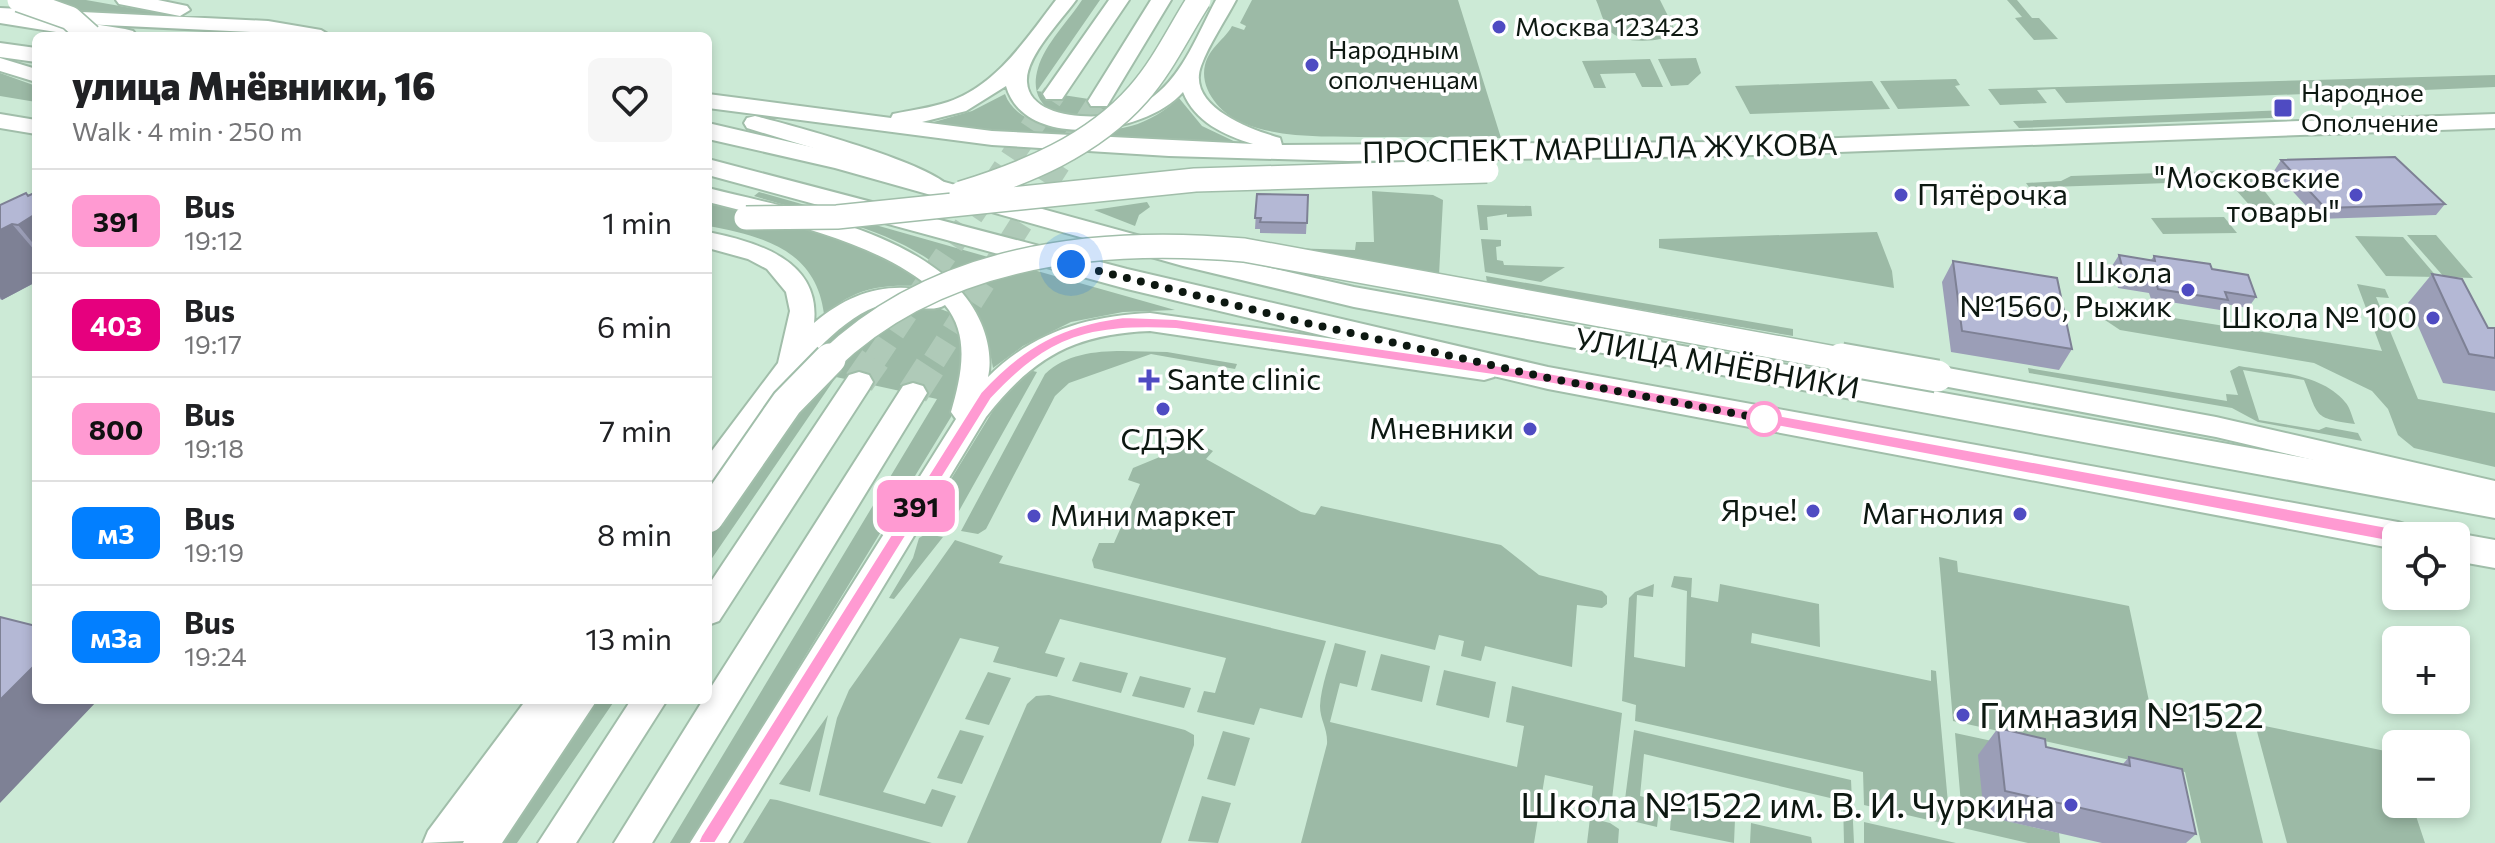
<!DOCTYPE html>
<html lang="en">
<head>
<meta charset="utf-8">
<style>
	:root { --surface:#fff; --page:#f6f6f6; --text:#202124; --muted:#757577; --line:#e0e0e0 }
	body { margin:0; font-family:Commissioner,sans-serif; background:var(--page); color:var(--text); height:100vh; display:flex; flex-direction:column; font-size:30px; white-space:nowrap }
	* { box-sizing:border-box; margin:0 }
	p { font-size:26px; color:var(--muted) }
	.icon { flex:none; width:44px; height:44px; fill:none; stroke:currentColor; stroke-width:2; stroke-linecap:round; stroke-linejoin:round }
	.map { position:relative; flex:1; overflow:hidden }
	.drawer { position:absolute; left:32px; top:32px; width:680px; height:672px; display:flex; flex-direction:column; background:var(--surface); border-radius:12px; box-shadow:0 4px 12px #0003 }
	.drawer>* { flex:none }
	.badge { padding:0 16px; border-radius:12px; font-size:28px; line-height:52px }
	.buttons { position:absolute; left:2382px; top:522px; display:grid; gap:16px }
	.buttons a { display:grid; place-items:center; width:88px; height:88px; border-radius:12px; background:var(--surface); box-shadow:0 4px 12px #0003; font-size:40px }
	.you { position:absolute; width:40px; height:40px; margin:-20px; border:6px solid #fff; border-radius:50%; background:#1a73e8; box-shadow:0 0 0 12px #1a73e833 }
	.map>.badge { position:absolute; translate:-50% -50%; box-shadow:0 0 0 4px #fff }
	.round { display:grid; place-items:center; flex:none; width:84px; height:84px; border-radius:12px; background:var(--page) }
	.headline { display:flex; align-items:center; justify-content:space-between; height:136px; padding:0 40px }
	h1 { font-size:38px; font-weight:800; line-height:60px }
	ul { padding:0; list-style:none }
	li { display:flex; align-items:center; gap:24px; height:104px; padding:0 40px; border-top:2px solid var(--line) }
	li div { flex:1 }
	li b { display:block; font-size:30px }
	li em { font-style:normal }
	li .badge { min-width:88px; font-weight:700; text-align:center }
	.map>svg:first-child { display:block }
	.green { fill:#9cbaa6 }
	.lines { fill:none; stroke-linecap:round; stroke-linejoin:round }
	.secondary-tunnel-far1 { stroke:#afcab8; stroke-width:23; stroke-dasharray:23 12; stroke-linecap:butt }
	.secondary-tunnel { stroke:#afcab8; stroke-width:31; stroke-dasharray:31 16; stroke-linecap:butt }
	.secondary-casing { stroke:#a1beaa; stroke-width:4 }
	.primary-casing { stroke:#a1beaa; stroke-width:4 }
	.secondary { fill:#fff; fill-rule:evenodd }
	.primary { fill:#fff; fill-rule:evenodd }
	.secondary-bridge-far1-casing { stroke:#a1beaa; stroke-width:26; stroke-linecap:butt }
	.secondary-bridge-casing { stroke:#a1beaa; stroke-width:35; stroke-linecap:butt }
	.secondary-bridge-far1 { stroke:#fff; stroke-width:23 }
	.secondary-bridge { stroke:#fff; stroke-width:31 }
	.wall { fill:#9b9eb7 }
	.shaded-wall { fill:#7e8195 }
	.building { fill:#b4b8d5; stroke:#7e8195; stroke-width:2 }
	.line { fill:#ff9ad2; stroke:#fff; stroke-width:2 }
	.walk { stroke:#0d1811; stroke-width:8; stroke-dasharray:0 14.4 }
	.poi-dot { fill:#4f4bc2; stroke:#fff; stroke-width:3 }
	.stop-dot { fill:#fff; stroke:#ff9ad2; stroke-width:4 }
	.labels { text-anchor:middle; stroke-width:7; stroke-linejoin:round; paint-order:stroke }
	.far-poi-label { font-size:26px; fill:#0d1811; stroke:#fff; text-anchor:start }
	.street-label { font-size:30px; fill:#0d1811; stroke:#fff }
	.poi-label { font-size:30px; fill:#0d1811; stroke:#fff; text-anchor:end }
	.near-poi-label { font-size:36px; fill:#0d1811; stroke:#fff; text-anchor:start }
</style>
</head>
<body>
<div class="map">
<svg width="2495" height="843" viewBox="0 0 2495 843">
	<rect width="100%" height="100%" fill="#ccead6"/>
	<path class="green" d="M47,0H86L182,17L80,14Z
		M1082,0H1100L1037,91L1134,106C1127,109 1119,115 1112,117C1076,126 1024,115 1038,68C1045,44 1069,20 1082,0Z
		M1252,0H1458L1501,138C1458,137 1414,137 1371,137C1331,136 1281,139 1243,123C1222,115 1199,90 1205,65C1209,48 1225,39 1232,26L1244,30L1246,26L1240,23Z
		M1596,0H1660L1676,32C1665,43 1620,45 1609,30C1603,22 1600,9 1596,0Z
		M2007,0H2017L2032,18H2039L2058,39L2034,40L2015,18L2022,17Z
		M1696,58L1701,73L1688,85L1671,86L1658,59Z
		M1650,59L1663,87H1642L1635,73L1600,74L1606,88H1594L1582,61Z
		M0,73L36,86V102L0,96Z
		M2495,75V87L2424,90L2418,85L2381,87L2383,91L2066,103L2055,89L2037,90L2047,103L2000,105L1988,89Z
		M1956,79L1960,85L1955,86L1970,106L1898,109L1880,81Z
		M1872,81L1890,109L1750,114L1735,86Z
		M1005,94C1019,134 1097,136 1131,126C1149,121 1165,111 1179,98L1202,126L1242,145L995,131L927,124L972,111Z
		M2287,110L2293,117L2019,128L2013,121Z
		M2248,170L2277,207L2252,208L2228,181L2050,187L2064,207L2044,208L2026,183L2061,181L2071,176Z
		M1372,191L1433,195L1443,200L1439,275L1285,248L1355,250L1356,242H1374Z
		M759,192L1175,310L1123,312L1071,322L1023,346L993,368C990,351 987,335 981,320C943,235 833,221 754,196Z
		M1147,202L1150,207L1139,215L1135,226L1094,210Z
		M708,204C764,216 838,232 889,258C904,266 917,277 931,287C904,285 874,284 850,297C840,301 833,310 824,314C816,250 763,236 708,226Z
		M1477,205L1531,206L1532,216L1507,217V214L1487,217L1488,230H1480Z
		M2224,217L2237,233L2163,234L2151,218Z
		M1877,232L1892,271L1894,288L1659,248V239Z
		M2407,235H2436L2473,278L2444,277Z
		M2355,236L2403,237L2437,277L2386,276Z
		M1481,239L1501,240V246L1496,247L1497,260L1503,261L1504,265L1565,267L1541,282L1485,272Z
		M1486,276L1793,329V336L1487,283Z
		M2357,284L2385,289L2389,298L2376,297L2418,399L2495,413V467L2414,448L2398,435L2388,409L2372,391L2314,363L2120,330L2102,318L2098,306L2382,351Z
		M925,303L951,313C972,343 965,386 951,417L691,843H670L937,399L836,377L708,564V497L822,343L865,307Z
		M1167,352L1237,364L1235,369L1151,354L1069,383L1055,396L986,529L978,534L961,531L1045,374C1077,344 1126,352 1167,352Z
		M2239,366C2272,372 2321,373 2345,402C2350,407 2352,417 2355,424C2313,418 2319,417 2304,380L2243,370L2259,420L2319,430L2326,427L2358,433L2362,441L2258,422L2232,408L2029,373L2028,368L2227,401L2226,394L2238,395L2230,371Z
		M1029,370L1037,372L950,527L939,524L934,516L937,502L1002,396Z
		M1196,442L1213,451L1206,459L1301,512L1315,515L1321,506L1501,545L1539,575L1602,591L1607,596V604L1602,608L1577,605L1572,667L1485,646L1481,661L1461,656L1464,641L1439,635L1435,650L1094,568L1092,560L1099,543H1114L1140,484L1128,480L1133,468Z
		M926,534L943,537L894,599L889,598L913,558L919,538Z
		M955,540L1003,556L999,563L1326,641L1302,718L1260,708L1254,725L1197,712L1204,691L1215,693L1226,658L1060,619L1045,653L1065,658L1057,677L993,662L999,647L960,638L883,792L925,804L932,789L956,796L942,827L819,795L837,718L849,690Z
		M1939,557L1957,561L1958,572L2129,606L2150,706L2234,724L2263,843H2201L2185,772L1953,721Z
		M1674,576L1692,578L1691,597L1718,602L1720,584L1819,604L1820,647L1752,633L1751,643L1931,681V670L1936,671L1950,825L1864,805L1863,772L1635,721L1636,705L1622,701L1629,598L1635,592L1654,584L1653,597L1637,595L1634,657L1685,667L1687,591L1671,587Z
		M1335,643L1366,651L1357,687L1340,683L1330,722L1517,767L1524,726L1506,722L1512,686L1622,713L1611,808L1591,803L1593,786L1545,775L1534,843H1301L1327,744C1328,729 1320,720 1320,706C1321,686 1330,663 1335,643Z
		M1381,654L1430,666L1422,702L1371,690Z
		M1080,662L1128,673L1121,693L1072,681Z
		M1444,670L1496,682L1489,718L1436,705Z
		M988,672L1011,678L989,725L965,719Z
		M1140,676L1191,688L1184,708L1132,696Z
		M1049,695L1185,730L1194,735V745L1161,843H967L1027,704L1036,696Z
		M596,700H615L517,843H498Z
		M828,715L810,792L779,784Z
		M2255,724L2395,753L2396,804H2412L2425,843H2287Z
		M960,730L984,736L962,784L937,778Z
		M1634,730L1851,780L1854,843H1844L1843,801L1644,754L1640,796L1660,801L1657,827L1628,820L1624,807Z
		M1223,731L1250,738L1235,786L1207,779Z
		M1955,733L2006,744L1984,816L2059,833L2060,843H2028L1963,828Z
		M1202,796L1231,803L1218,843L1188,841Z
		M770,799L777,800L932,843H743Z
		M1672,804L1735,819L1734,843L1670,830Z
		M1590,818L1610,823L1619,829L1618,843H1587Z
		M1864,822L1956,843H1864Z
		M1751,823L1811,837L1812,843H1750Z"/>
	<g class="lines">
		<path class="secondary-tunnel-far1" d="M874,361L1054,94
			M934,361L1099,101"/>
		<path class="secondary-tunnel" d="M859,382L875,359
			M913,393L935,359"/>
		<g class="secondary-casing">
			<path id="secondary" d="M116,0H158L187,6L190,10L180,16L119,4Z
				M1056,0H1076C1061,21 1025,57 1027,82C1029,119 1096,120 1121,113C1132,110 1144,103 1154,96C1184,73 1198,33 1216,0H1236C1225,21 1209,44 1201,66C1186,107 1252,130 1280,138L1282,145L1727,142L2495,114V128L1727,156L1348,161L1169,156L992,145L708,108V94L891,118L893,114C912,110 930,108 948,102C997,85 1026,39 1056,0ZM1006,86C1025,153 1147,134 1183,92C1195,122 1224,135 1253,144L992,131L922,122L966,111Z
				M1109,0H1129L1062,99H1046L1043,94Z
				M1151,0H1171L1107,106H1091L1088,101Z
				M0,8L268,21L321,30L331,36L0,20Z
				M0,58L36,69V82L0,71Z
				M0,114L36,120V134L0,128Z
				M755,116C790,125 932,163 950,188L946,193H930L863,163L747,128L744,123L747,118Z
				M708,188C792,209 945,236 981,323C988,339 992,360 988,377C1033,332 1087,316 1150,313L1484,360L1494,363L1498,370L1494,377L1484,380L1150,331C1074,334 1033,357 986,417L728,843H690L956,419L951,412C961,377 971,336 945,305C928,316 893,297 868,310C807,341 757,430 718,486L708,489V456L778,363L790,311L786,292L767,269L748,259L708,248V232C757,242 821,260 814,323C851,292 887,281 935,292C883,243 777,220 708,202Z
				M1937,366L2216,417L2495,481V503L2216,437L1927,383L1923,376L1927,369Z
				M859,372L869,375L873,382L869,389L719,621L708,625V586L849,375Z
				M913,383L923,386L927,393L652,843H614L703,700H708V692L903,386Z
				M526,700H597L502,843H463L464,841L423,843L428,831Z
				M631,700H667L576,843H538Z"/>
		</g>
		<g class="primary-casing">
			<path id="primary" d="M0,9L125,29L133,31L137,36H81L0,23Z
				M0,43L36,48V62L0,57Z
				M708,123L850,156L1184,248L1354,287L2495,492V518L1354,307L1183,266L835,168L708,139Z
				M708,159L1127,269L1548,367L2398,522L2410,526L2415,536H2396V549L1548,389L1127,289L708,175Z
				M2456,533L2495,540V568L2456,561V536H2448Z"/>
		</g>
		<use href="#secondary" class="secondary"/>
		<use href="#primary" class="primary"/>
		<g class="secondary-bridge-far1-casing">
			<path id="secondary-bridge-far1" d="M19,0L70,18L90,36
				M961,193C1026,173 1092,146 1138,94C1163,66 1179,31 1199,0
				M746,218L837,217L1195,180L1487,171
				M828,361C939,254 1098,237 1244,250L1852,361"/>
		</g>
		<g class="secondary-bridge-casing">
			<path id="secondary-bridge" d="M1841,359L1937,376
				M708,517L787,403L830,359"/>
		</g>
		<use href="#secondary-bridge-far1" class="secondary-bridge-far1"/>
		<use href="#secondary-bridge" class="secondary-bridge"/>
	</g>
	<path class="wall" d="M2281,160L2445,204L2436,215L2318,219L2274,171Z
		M36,192V282L2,300L0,299V205Z
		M1257,194L1308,195L1306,234L1260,233V229H1255Z
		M2119,255L2151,260L2154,256L2212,269L2256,297L2248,308L2225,304L2220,310L2151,299L2149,293L2118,288L2112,266Z
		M1953,261L2072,349L2059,370L1951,352L1942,282Z
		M2432,274L2488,328H2495V391L2443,383L2408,303Z
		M1998,728L2046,747L2123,764L2129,757L2196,834L2186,843H2102L1984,816L1978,755Z"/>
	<path class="shaded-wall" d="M34,215L36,217V247L18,225Z
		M12,224L36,252V282L2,300L0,297V230Z
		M36,664V700H98L0,803V700Z"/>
	<path class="building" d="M2395,157L2445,204L2325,208L2281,160Z
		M36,192V215H34L18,225L12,224L0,230V205L26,193L28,196Z
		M1257,194L1308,195L1307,223L1260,222L1261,218H1255Z
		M2119,255L2155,261L2154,256L2210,264L2212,269L2248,275L2256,297L2225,292L2228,300L2158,289L2156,282L2125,277Z
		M1953,261L2057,278L2072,349L1962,331Z
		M2432,274L2462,279L2488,328H2495V358L2469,354Z
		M0,617L36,626V664L0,700Z
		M1998,728L2045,739L2046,747L2130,766L2129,757L2182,769L2196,834L2005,791Z"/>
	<path class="line" d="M1124,317L1176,319L1548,373L2398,529L2406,536L2398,543L1548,383L1176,329C1091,325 1050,335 991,399L715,843H698L701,836L981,392C1023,346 1062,325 1124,317Z"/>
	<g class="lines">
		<path class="walk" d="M1071,264L1298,321L1548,378L1764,419"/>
	</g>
	<g class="poi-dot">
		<circle cx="1499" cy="27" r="8"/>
		<circle cx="1312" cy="65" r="8"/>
		<rect x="2273" y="98" width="20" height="20" rx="4"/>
		<circle cx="1901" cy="195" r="8"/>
		<circle cx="2356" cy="195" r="8"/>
		<circle cx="2188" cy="290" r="8"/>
		<circle cx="2433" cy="318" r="8"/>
		<path d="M1145 368h8v8h8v8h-8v8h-8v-8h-8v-8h8z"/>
		<circle cx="1163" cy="409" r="8"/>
		<circle cx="1530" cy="429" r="8"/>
		<circle cx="1813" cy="511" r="8"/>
		<circle cx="2020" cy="514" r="8"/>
		<circle cx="1034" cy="516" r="8"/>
		<circle cx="1963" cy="715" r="8"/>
		<circle cx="2071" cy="805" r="8"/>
	</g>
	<circle class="stop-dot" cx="1764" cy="419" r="16"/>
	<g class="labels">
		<g class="far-poi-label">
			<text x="1515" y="36">Москва 123423</text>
			<text x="1328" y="59">Народным<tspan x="1328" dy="30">ополченцам</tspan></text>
			<text x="2301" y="102">Народное<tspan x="2301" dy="30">Ополчение</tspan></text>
		</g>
		<g class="street-label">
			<text transform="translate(1600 149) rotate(-1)" y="10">ПРОСПЕКТ МАРШАЛА ЖУКОВА</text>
			<text transform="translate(1717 364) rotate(10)" y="10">УЛИЦА МНЁВНИКИ</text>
		</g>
		<g class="poi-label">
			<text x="2340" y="188">"Московские<tspan x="2340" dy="34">товары"</tspan></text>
			<text x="1917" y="205" text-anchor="start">Пятёрочка</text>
			<text x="2172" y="283">Школа<tspan x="2172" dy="34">№1560, Рыжик</tspan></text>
			<text x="2417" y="328">Школа № 100</text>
			<text x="1167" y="390" text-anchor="start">Sante clinic</text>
			<text x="1514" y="439">Мневники</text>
			<text x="1163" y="450" text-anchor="middle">СДЭК</text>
			<text x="1797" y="521">Ярче!</text>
			<text x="2004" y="524">Магнолия</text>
			<text x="1050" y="526" text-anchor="start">Мини маркет</text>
		</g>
		<g class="near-poi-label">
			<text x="1979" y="728">Гимназия №1522</text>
			<text x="2055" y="818" text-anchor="end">Школа №1522 им. В. И. Чуркина</text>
		</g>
	</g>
</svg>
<div class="buttons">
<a><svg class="icon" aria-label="locate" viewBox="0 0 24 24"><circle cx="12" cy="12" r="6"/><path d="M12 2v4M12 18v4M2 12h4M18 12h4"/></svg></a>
<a>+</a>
<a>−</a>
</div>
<div class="you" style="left:1071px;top:264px"></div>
<b class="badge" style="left:916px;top:506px;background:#ff9ad2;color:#111">391</b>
<section class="drawer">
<div class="headline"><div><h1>улица Мнёвники, 16</h1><p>Walk · 4 min · 250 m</p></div><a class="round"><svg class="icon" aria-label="heart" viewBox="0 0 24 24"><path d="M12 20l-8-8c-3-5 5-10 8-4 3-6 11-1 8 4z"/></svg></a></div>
<ul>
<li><span class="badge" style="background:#ff9ad2;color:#111">391</span><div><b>Bus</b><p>19:12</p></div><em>1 min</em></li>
<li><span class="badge" style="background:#e6007e;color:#fff">403</span><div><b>Bus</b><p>19:17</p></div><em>6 min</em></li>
<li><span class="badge" style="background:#ff9ad2;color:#111">800</span><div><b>Bus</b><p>19:18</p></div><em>7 min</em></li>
<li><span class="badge" style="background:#027fff;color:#fff">м3</span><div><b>Bus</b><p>19:19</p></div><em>8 min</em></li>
<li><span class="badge" style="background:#027fff;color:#fff">м3а</span><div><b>Bus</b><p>19:24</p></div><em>13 min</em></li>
</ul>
</section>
</div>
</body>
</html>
